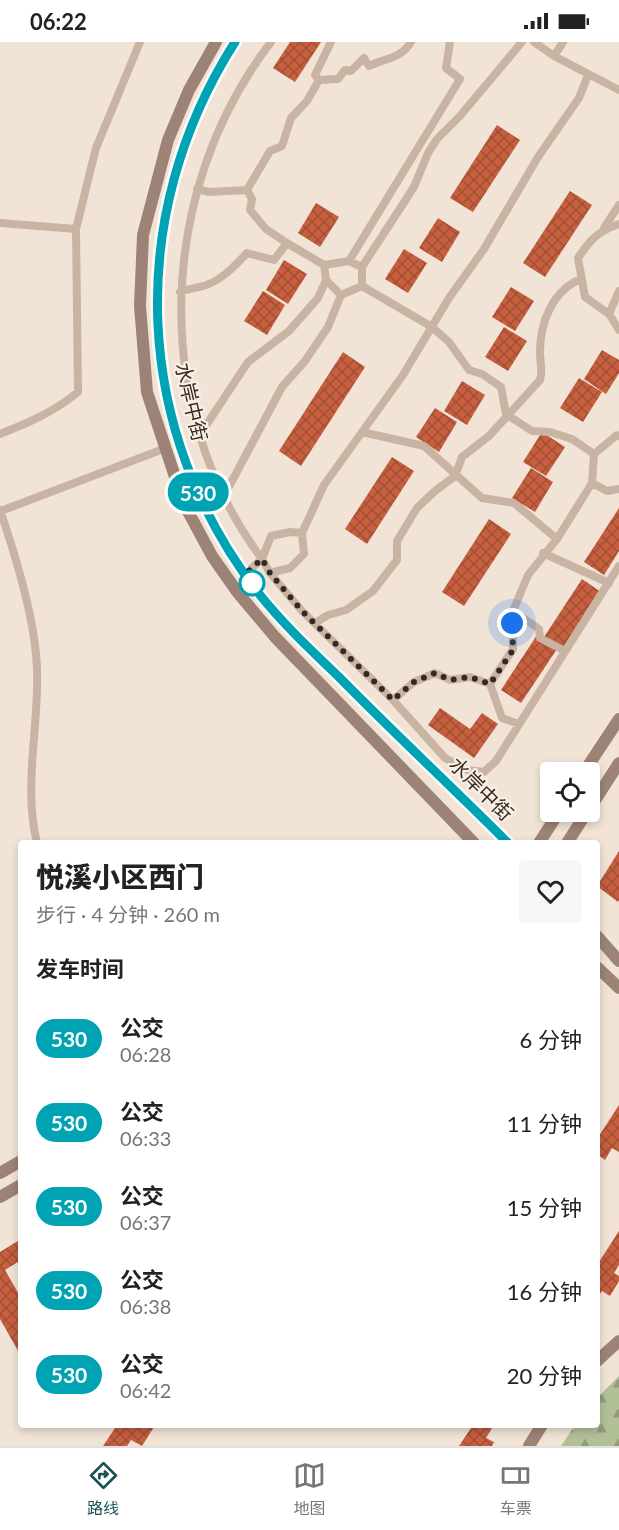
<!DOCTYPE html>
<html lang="zh">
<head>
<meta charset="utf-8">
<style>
	:root { --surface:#fff; --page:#f6f6f6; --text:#222; --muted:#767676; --line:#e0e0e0; --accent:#1b5255 }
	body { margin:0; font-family:Lato,"Noto Sans SC",sans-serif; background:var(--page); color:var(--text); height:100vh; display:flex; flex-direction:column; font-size:22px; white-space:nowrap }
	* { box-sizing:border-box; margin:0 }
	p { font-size:20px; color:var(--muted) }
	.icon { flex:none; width:33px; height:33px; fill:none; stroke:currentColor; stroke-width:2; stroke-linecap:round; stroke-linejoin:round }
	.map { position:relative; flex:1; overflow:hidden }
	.panel { position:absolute; left:18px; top:798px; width:582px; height:588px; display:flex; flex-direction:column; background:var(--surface); border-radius:6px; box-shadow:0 3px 9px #0003 }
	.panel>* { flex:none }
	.badge { padding:0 12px; border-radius:20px; font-size:21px; line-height:39px }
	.tools { position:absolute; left:540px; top:720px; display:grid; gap:12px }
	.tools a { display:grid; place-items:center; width:60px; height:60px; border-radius:6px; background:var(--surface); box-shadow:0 3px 9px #0003; font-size:30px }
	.you { position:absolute; width:30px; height:30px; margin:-15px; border:4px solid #fff; border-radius:50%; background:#1a73e8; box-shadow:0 0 0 9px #1a73e833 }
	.map>.badge { position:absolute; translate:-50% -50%; box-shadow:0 0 0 3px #fff }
	h2 { padding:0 18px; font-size:22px; line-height:54px }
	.round { display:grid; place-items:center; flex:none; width:63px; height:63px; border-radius:6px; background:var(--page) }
	.headline { display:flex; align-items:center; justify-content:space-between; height:102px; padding:0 18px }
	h1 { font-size:28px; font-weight:800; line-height:45px }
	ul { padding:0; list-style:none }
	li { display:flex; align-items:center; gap:18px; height:84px; padding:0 18px }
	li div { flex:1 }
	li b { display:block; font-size:22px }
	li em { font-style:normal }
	li .badge { min-width:66px; font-weight:700; text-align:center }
	.status { display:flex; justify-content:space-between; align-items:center; height:42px; padding:0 30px; background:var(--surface); direction:ltr }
	.status svg { height:16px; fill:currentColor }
	.tab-bar { display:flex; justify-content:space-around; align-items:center; height:84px; border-top:2px solid var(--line); background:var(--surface); font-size:16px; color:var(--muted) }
	.tab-bar a { display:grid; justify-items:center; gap:3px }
	.tab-bar .active { color:var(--accent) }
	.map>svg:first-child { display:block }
	.forest { fill:url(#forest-firs) }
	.building { fill:url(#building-cross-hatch) }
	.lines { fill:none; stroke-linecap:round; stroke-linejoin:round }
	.street { stroke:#c9b4a3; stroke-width:8 }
	.secondary { stroke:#9c8375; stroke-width:12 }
	.line-casing { stroke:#fff; stroke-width:14 }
	.line { stroke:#00a3b4; stroke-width:9 }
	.walk { stroke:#342a25; stroke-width:6; stroke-dasharray:0 10.8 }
	.stop-dot { fill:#fff; stroke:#00a3b4; stroke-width:3 }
	.labels { text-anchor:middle; stroke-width:4.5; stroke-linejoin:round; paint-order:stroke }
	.street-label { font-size:20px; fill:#342a25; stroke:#f9efe3 }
</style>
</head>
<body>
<div class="status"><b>06:22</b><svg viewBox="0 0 49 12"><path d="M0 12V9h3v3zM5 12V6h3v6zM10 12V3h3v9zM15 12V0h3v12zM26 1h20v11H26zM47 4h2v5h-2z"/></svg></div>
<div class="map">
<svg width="619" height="1404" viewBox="0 0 619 1404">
	<defs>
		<pattern id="forest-firs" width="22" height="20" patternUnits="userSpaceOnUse" patternTransform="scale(1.5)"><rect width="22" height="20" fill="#b2c097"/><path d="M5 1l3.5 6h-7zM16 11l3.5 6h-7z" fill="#929c7b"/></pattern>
		<pattern id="building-cross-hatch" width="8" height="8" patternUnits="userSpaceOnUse" patternTransform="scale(1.5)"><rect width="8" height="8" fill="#c75f3f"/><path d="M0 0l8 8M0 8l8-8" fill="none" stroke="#a24f35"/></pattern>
	</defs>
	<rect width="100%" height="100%" fill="#f1e4d7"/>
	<path class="forest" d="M619,1334V1404H561L575,1383H597V1356Z"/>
	<path class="building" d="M290,0H321L295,40L273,26Z
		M497,83L520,98L473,170L450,156Z
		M570,149L592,163L545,235L523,221Z
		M316,161L339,175L320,205L298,191Z
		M438,176L460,190L442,220L419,206Z
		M404,207L427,221L408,251L385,237Z
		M284,218L307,232L288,262L266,248Z
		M511,245L534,259L515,289L492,275Z
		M263,249L285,263L267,293L244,279Z
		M504,285L527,299L508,329L485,315Z
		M602,308L619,318V331L606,352L584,337Z
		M343,310L365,325L301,424L279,409Z
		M579,336L602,350L583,380L560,366Z
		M462,339L485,353L467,383L444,369Z
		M435,366L457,380L439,410L416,395Z
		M542,390L565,405L546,434L523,420Z
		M392,415L414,429L367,502L345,487Z
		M531,426L553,440L535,470L512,456Z
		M619,466V509L604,533L584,520Z
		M489,477L511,492L464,564L442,550Z
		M582,537L601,550L563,608L544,595Z
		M537,593L557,607L521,661L501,648Z
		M440,666L470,687L482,671L498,682L474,716L428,683Z
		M619,809V858L618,860L597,844Z
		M619,1063V1110L612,1106L605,1118L597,1112V1097Z
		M619,1189V1223L614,1231L619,1234V1239L610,1254L602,1249L597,1256V1223Z
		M21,1197V1218L5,1228L21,1256V1314L0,1277V1210Z
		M117,1383H151L154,1385L142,1404L131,1398L127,1404H103Z
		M473,1383H494L486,1396L494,1400L492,1404H459Z"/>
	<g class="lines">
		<path class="street" d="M271,0C157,148 149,366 262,517L271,494L290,490L302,491L324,443L403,333L449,256L484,207L538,115L579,56L588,33
			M534,0L554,14L619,48
			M554,14L563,0
			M319,38L315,33L331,0
			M197,147L209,150L247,148
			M0,181L76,187
			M604,186L619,163
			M287,201L266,187L250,168L252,157L247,148L270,109L282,104L291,76L307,59L319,38L338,37L345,28L351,29L364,16L369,24C385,16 401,17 411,0
			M349,219L460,37L446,26L450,0
			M324,223L349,219L362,225V244L432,285L449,300L469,328L482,332L501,345L506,372L532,389L550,390L572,397L594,412L617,393L619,394
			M362,225L414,145L428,111L437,97L460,74L522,0
			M326,238L341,253L362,244
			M619,249L609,272L619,288
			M180,250C187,247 192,247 199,245C218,242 235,224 247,211L274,218L287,201L324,223L326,238L318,256L289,289L248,320L201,391
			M609,272L585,255L578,216C590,198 598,189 619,182
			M362,390L424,404L482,456L514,461L557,497
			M0,392C28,381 54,370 78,350L76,187L96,106L140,0
			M594,412L592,441L607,449L619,447
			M224,454L282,345L305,319L328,285L341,253
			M0,468C15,512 36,582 37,628C39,686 23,744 37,801
			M1,469L166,406
			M543,511L609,541
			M270,531L290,526L304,512L302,491
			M245,532L262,517L270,531L302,569L393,658L445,716L467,728L484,730L496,719L619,524
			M513,569L539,587L540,596L565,609
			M315,581L328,573L346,568L373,549L397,518V499L417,466L435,449L455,434L462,415L489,394L540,338C543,328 540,321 540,310C540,280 553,248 581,237
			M490,642L513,607V569L528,533L557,497L592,441
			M393,658L414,640L435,631L450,638L470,635L490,642L502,676L519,682"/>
		<path class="secondary" d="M216,0L189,48L168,98L143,193L140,264L147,350L184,462L212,514L238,551L275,595L474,801
			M235,0C124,172 133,391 260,553C284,583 312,609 339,635C394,691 452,745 508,801
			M584,730L619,677
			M590,766L619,721
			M539,801L559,770
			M567,801L587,770
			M597,894L619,919
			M597,925L619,946
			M0,1131L21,1119
			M0,1155L21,1143
			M597,1319L619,1299
			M529,1404L542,1383"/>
	</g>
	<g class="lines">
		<g class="line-casing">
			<path id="line" d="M235,0C124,174 132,390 260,553C284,583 312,609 339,635C394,691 452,745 508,801"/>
		</g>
		<use href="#line" class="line"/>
		<path class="walk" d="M252,541L253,543L245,532L262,517L270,531L302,569L393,658L414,640L435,631L450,638L470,635L490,642L513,608L512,581"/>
	</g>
	<circle class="stop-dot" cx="252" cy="541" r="12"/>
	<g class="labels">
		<g class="street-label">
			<text transform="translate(191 360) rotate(77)" y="7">水岸中街</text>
			<text transform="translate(481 747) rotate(45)" y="7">水岸中街</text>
		</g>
	</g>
</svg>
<div class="tools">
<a><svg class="icon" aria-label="locate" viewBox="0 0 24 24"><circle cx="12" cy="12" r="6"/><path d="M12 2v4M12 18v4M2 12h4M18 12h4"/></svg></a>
</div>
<div class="you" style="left:512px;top:581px"></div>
<b class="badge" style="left:198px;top:450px;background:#00a3b4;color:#fff">530</b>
<section class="panel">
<div class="headline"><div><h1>悦溪小区西门</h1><p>步行 · 4 分钟 · 260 m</p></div><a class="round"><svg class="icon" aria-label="heart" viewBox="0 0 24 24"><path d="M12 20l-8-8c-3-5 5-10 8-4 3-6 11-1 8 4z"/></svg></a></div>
<h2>发车时间</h2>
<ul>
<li><span class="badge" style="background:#00a3b4;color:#fff">530</span><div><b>公交</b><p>06:28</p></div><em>6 分钟</em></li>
<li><span class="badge" style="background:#00a3b4;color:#fff">530</span><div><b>公交</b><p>06:33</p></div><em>11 分钟</em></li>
<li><span class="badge" style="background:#00a3b4;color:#fff">530</span><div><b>公交</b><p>06:37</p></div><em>15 分钟</em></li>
<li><span class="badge" style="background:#00a3b4;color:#fff">530</span><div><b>公交</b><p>06:38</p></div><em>16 分钟</em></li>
<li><span class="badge" style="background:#00a3b4;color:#fff">530</span><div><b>公交</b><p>06:42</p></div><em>20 分钟</em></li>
</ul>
</section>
</div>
<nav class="tab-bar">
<a class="active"><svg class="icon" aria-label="directions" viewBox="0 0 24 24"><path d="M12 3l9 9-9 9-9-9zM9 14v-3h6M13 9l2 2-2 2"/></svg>路线</a>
<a><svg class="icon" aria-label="map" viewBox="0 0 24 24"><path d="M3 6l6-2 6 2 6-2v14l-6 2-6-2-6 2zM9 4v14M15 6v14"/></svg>地图</a>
<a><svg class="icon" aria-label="tickets" viewBox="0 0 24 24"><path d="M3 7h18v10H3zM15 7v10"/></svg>车票</a>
</nav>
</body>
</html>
